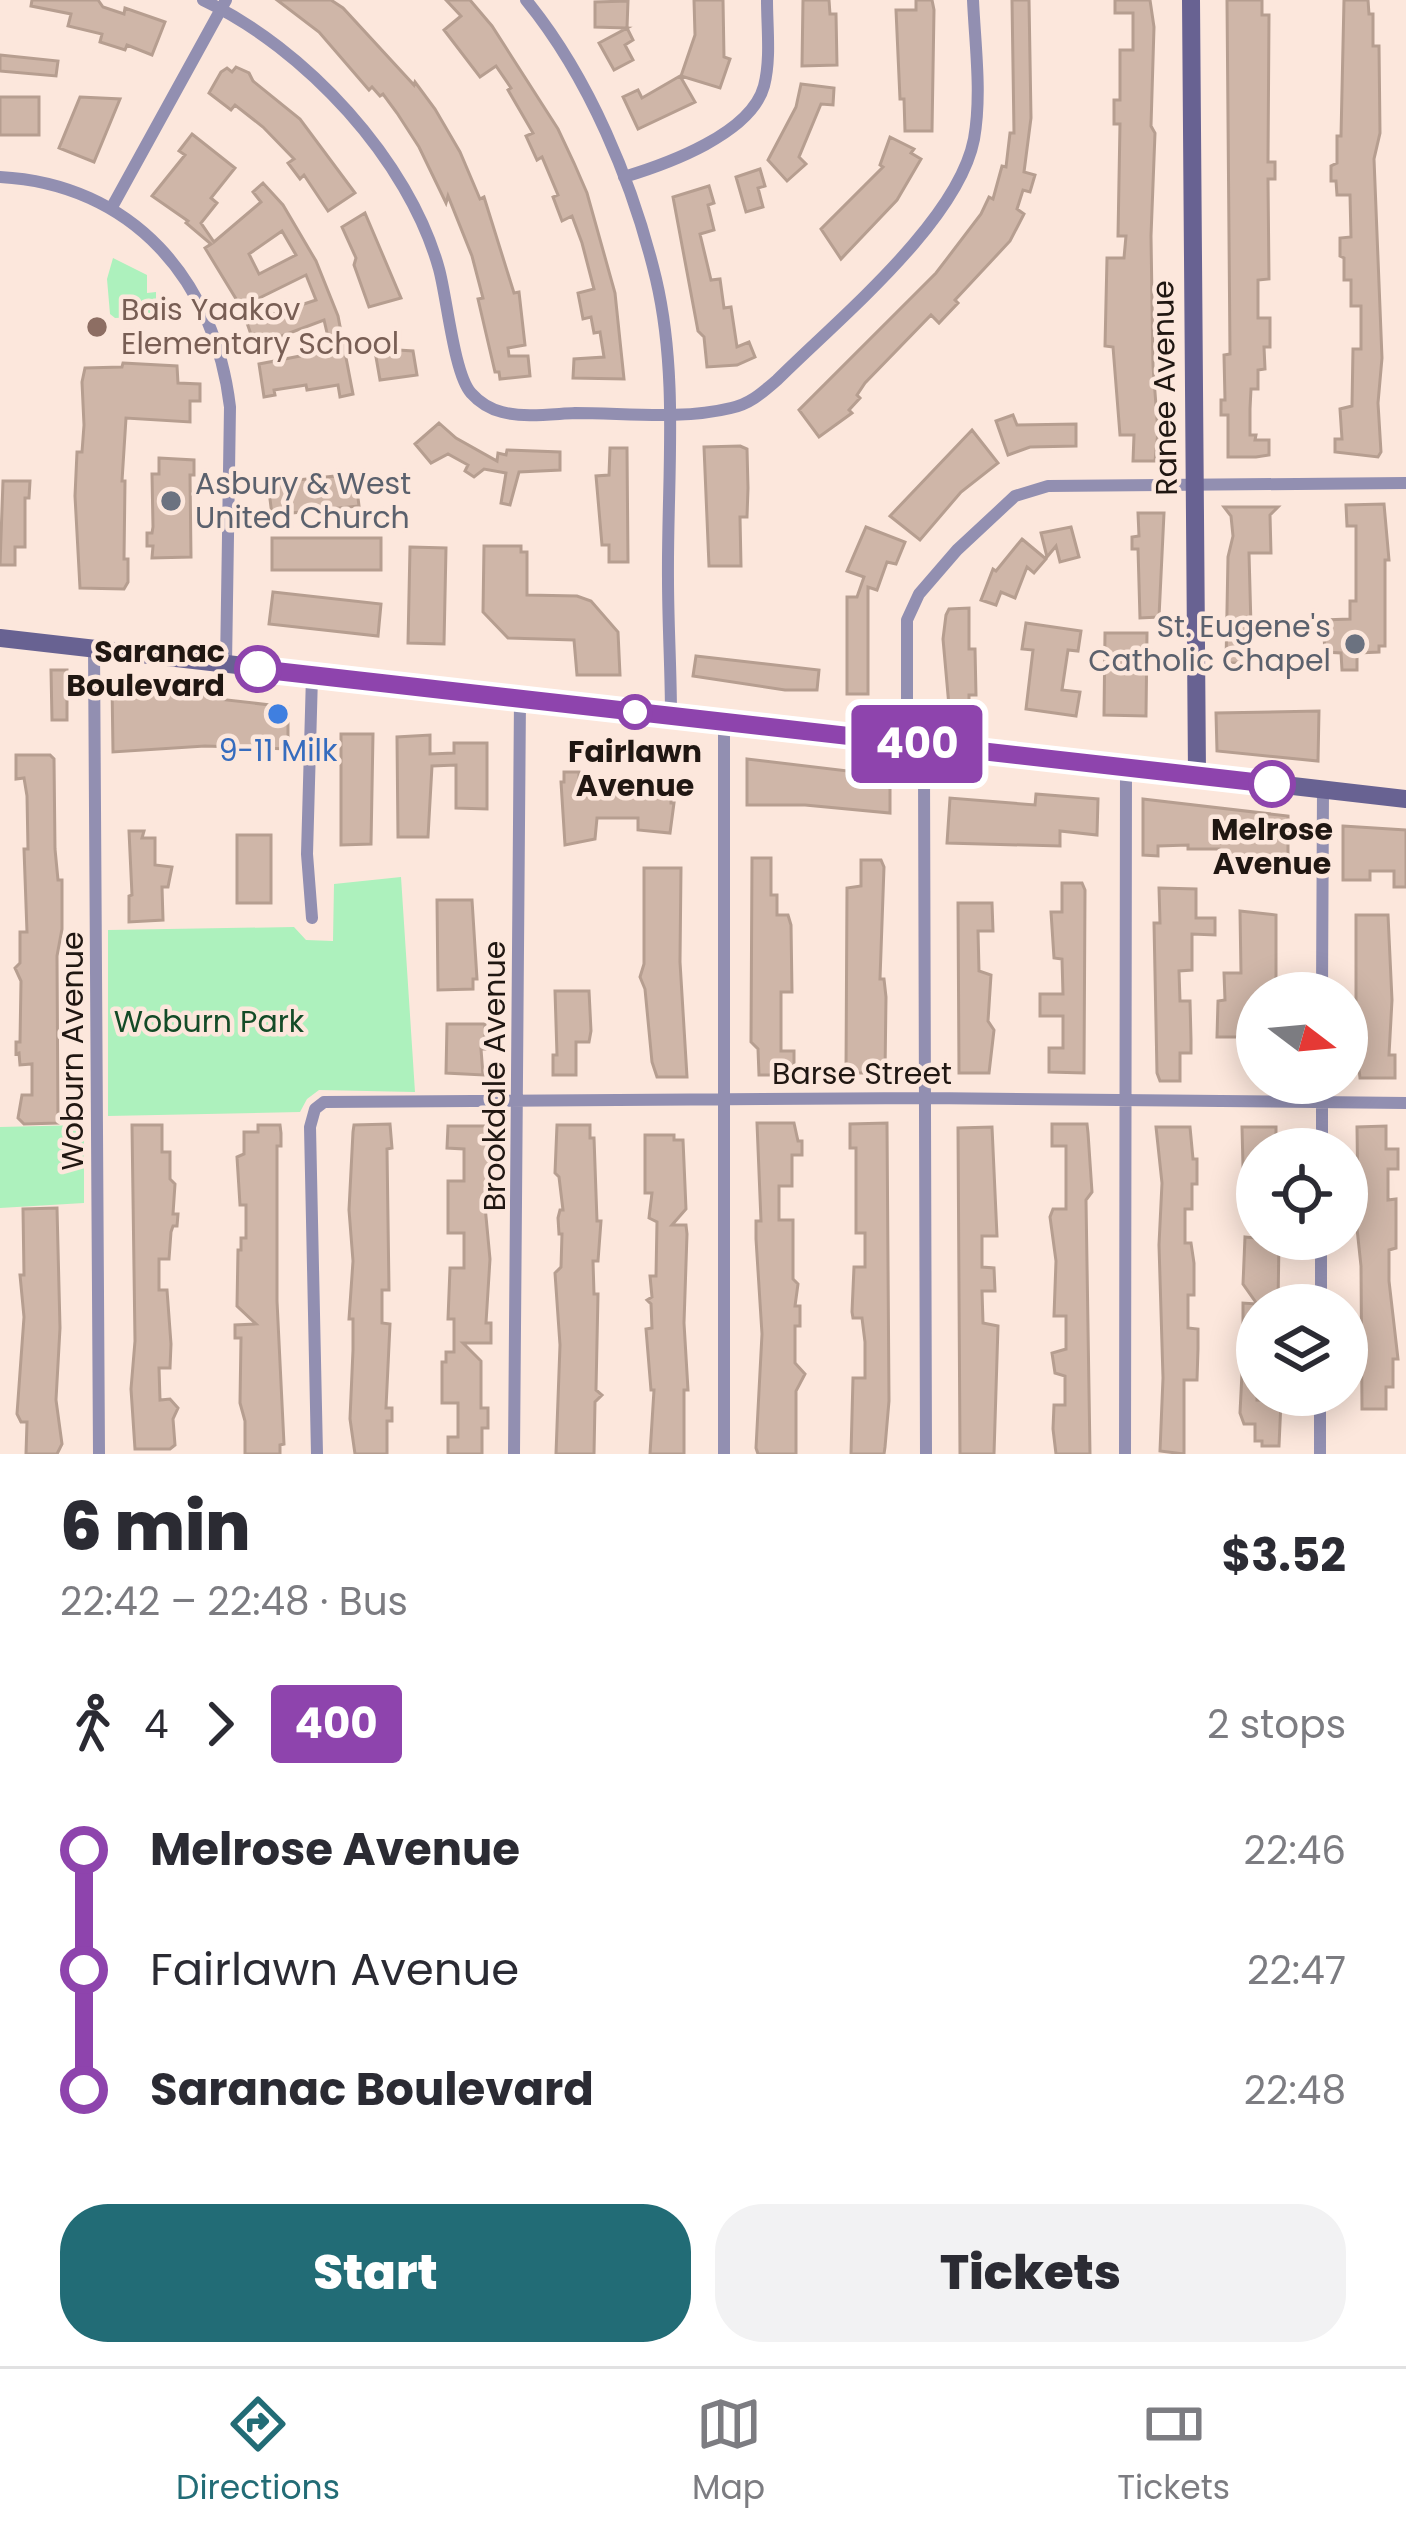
<!DOCTYPE html>
<html lang="en">
<head>
<meta charset="utf-8">
<style>
	:root { --surface:#fff; --page:#f2f2f3; --text:#2b2b33; --muted:#7c7c81; --line:#e1e1e2; --accent:#226c76 }
	body { margin:0; font-family:Poppins,sans-serif; background:var(--page); color:var(--text); height:100vh; display:flex; flex-direction:column; font-size:45px; white-space:nowrap }
	* { box-sizing:border-box; margin:0 }
	p { font-size:39px; color:var(--muted) }
	.icon { flex:none; width:66px; height:66px; fill:none; stroke:currentColor; stroke-width:2; stroke-linecap:round; stroke-linejoin:round }
	.map { position:relative; height:1454px; overflow:hidden }
	.sheet { display:flex; flex-direction:column; background:var(--surface); flex:1 }
	.sheet>* { flex:none }
	.badge { padding:0 24px; border-radius:9px; font-size:42px; line-height:78px }
	.needle { width:78px; rotate:106deg }
	.fabs { position:absolute; left:1236px; top:972px; display:grid; gap:24px }
	.fabs a { display:grid; place-items:center; width:132px; height:132px; border-radius:50%; background:var(--surface); box-shadow:0 6px 30px #0003; font-size:60px }
	.map>.badge { position:absolute; translate:-50% -50%; box-shadow:0 0 0 6px #fff }
	.legs { display:flex; align-items:center; gap:18px; height:132px; padding:0 60px; font-size:39px }
	.legs p { margin-inline-start:auto }
	.head { display:flex; align-items:center; justify-content:space-between; height:204px; padding:0 60px }
	h1 { font-size:66px; font-weight:800; line-height:90px }
	.action { display:flex; gap:24px; margin-top:auto; padding:24px 60px }
	.action a { flex:1; height:138px; border-radius:48px; background:var(--accent); color:#fff; font-size:48px; font-weight:800; line-height:138px; text-align:center }
	.action a+a { background:var(--page); color:var(--text) }
	ul { padding:0 60px; list-style:none }
	li { display:flex; align-items:center; gap:42px; height:120px; font-size:45px }
	li i { display:grid; place-items:center; width:18px; height:100%; margin:0 15px; background:currentColor }
	li i::after { content:''; width:30px; height:30px; margin:-15px; border:9px solid; border-radius:50%; background:var(--surface) }
	li p { margin-inline-start:auto }
	li:first-child i { background:linear-gradient(#0000 50%,currentColor 0) }
	li:last-child i { background:linear-gradient(currentColor 50%,#0000 0) }
	.menu { display:flex; justify-content:space-around; align-items:center; height:168px; border-top:3px solid var(--line); background:var(--surface); font-size:33px; color:var(--muted) }
	.menu a { display:grid; justify-items:center; gap:6px }
	.menu .current { color:var(--accent) }
	.map>svg:first-child { display:block }
	.green { fill:#adf1bd }
	.building { fill:#cfb6a8; stroke:#b69e90; stroke-width:3; fill-rule:evenodd }
	.lines { fill:none; stroke-linecap:round; stroke-linejoin:round }
	.street { stroke:#928fb1; stroke-width:12 }
	.secondary { stroke:#686292; stroke-width:18 }
	.line-1-casing { stroke:#fff; stroke-width:27 }
	.line-1 { stroke:#8e44ad; stroke-width:18 }
	.education-dot { fill:#8d6e63; stroke:#fce7dc; stroke-width:4.5 }
	.worship-dot { fill:#6b7280; stroke:#fce7dc; stroke-width:4.5 }
	.stop-1-dot { fill:#fff; stroke:#8e44ad; stroke-width:6 }
	.shop-dot { fill:#3f7fe0; stroke:#fce7dc; stroke-width:4.5 }
	.labels { text-anchor:middle; stroke-width:9; stroke-linejoin:round; paint-order:stroke }
	.education-label { font-size:30px; fill:#785e54; stroke:#fce7dc; text-anchor:start }
	.street-label { font-size:30px; fill:#201712; stroke:#fce7dc }
	.worship-label { font-size:30px; fill:#5b616d; stroke:#fce7dc; text-anchor:start }
	.stop-label { font-size:30px; font-weight:bold; fill:#201712; stroke:#fce7dc }
	.shop-label { font-size:30px; fill:#366cbe; stroke:#fce7dc }
	.park-label { font-size:30px; fill:#134b27; stroke:#fce7dc }
</style>
</head>
<body>
<div class="map">
<svg width="1406" height="1454" viewBox="0 0 1406 1454">
	<rect width="100%" height="100%" fill="#fce7dc"/>
	<path class="green" d="M113,258L147,275V293L156,292V316L115,318L110,314L107,279Z
		M401,877L415,1092L319,1090L307,1099L300,1112L108,1116V930L294,927L306,940L333,941L334,884Z
		M84,1125V1203L0,1208V1127Z"/>
	<path class="building" d="M32,0H98L103,7L124,14L125,8L165,22L152,55L127,45L125,50L100,42L102,34L68,26L71,14L31,6Z
		M277,0H331L343,8L414,85L415,82L435,109L460,152L480,199L484,197L514,293L519,292L525,345L508,348L509,356H528L530,376L500,379L499,372H495L478,299L483,298L472,256L448,196L446,203L419,147L397,113L383,94L380,96L372,87L369,90L319,32Z
		M446,0H470L492,26L558,129L574,163L587,193L615,293L624,379L573,378L574,359L604,357L600,332L594,333L591,317L583,319L578,293L594,289L582,243L572,216L562,221L553,197L558,195L542,157L537,160L526,136L533,133L508,90L511,88L496,66L480,77L444,30L461,16Z
		M694,0H723L724,57L730,59L720,88L681,76L695,35Z
		M803,0H829L830,14H836L837,65L802,66Z
		M916,0H932L934,10L932,131H905L904,99H900L896,10H916Z
		M1012,0H1029L1031,118L1024,172L1035,175L1030,192L1023,190L1017,209L1024,214L1010,241L955,300L958,303L939,323L931,315L865,383L857,395L860,398L849,410L852,413L819,437L799,410L936,273L981,214L989,197L993,199L1002,166L1006,167L1010,133H1014Z
		M1115,0H1150L1154,27L1151,126L1155,133L1151,236L1153,366L1158,432L1155,461H1133L1134,435H1120L1113,347L1105,346L1107,258H1124L1126,236H1118L1120,124H1114V100H1120V50H1133V13H1115Z
		M1227,0H1262V15H1269L1268,162H1275V179H1268L1269,279L1258,280V318H1270V347H1264L1265,369L1258,370V389H1251L1250,409V435H1256L1255,440H1269V455L1256,457H1228V415H1221V400H1225L1224,355L1230,354Z
		M1344,0H1368L1369,14H1373V46H1379L1380,133L1374,159L1382,358L1378,403L1381,452L1378,457L1335,452V439H1342L1340,409L1352,406L1353,349H1361V306H1351V280H1344V258L1340,256V238L1351,237L1350,195H1337L1336,181H1331V166L1337,163V136H1341Z
		M628,1L627,28L633,40L625,45L633,60L614,70L599,43L627,28L595,27V2Z
		M0,55L58,61L56,76L0,71Z
		M236,67L249,73L253,81L300,119L355,193L328,211L304,175L300,179L288,163L294,159L263,127L235,105L231,110L209,93L221,72L227,68L232,72Z
		M680,76L695,102L638,129L623,97L638,90L642,98Z
		M801,84L834,88L833,105L821,104L799,157L806,164L787,181L768,160L796,107Z
		M0,97H39V135H0Z
		M80,97L120,99L94,162L59,148Z
		M192,134L235,168L211,198L217,203L201,223L214,242L261,202L253,192L263,183L283,205L316,261L338,316L353,394L340,397L338,385L307,390L306,385L274,390L275,395L264,397L259,364L331,350L324,320L255,346L247,323L316,300L306,275L241,307L205,248L211,244L186,223L188,221L152,196L185,155L179,151ZM282,231L296,255L259,274L249,254Z
		M890,137L914,149L911,153L921,159L897,200L841,259L821,229L883,167L880,165Z
		M760,169L765,186L758,188L763,207L746,212L736,177Z
		M709,186L714,203L708,205L714,230L700,234L711,280L720,279L724,308L731,307L737,347L749,342L755,357L737,365L707,367L704,337L698,331L673,197Z
		M365,213L401,298L369,307L354,265L356,258L342,227Z
		M398,350L413,351L417,375L380,380L376,357Z
		M123,363L177,366L178,383L200,384V401H190V422L126,418L122,481H125L124,559H128V582L124,589L80,588L75,496L77,452H82L84,425L82,382L85,368L122,367Z
		M1013,415L1017,425L1076,424V446L1030,447L1008,455L996,421Z
		M439,423L456,438L497,461L498,453L506,455L507,450L560,452V470L519,472L510,505L501,503L506,473L484,469L474,477L465,471L468,465L448,454L431,463L415,444Z
		M972,430L998,463L961,492L920,540L890,516Z
		M740,446L747,449L748,488L747,517H740L741,566H709L704,447Z
		M610,448H627L628,562H609V545H602L596,476L609,475Z
		M159,458L194,460V475H190L191,557L152,558L153,546H147V533H152L153,527L152,474H159Z
		M355,474L359,506L272,515L268,483Z
		M3,481H30L29,498H25V547H15V565H0Z
		M1384,504L1389,560H1385V646H1379V652L1357,653V670H1342L1341,653L1325,652L1323,620L1350,619V601H1356V526H1347L1346,505Z
		M1224,507H1278L1270,515L1271,553H1249L1252,663H1226L1228,557L1233,536L1231,516Z
		M1138,513H1164L1159,617L1140,618L1138,549H1132V537L1139,536Z
		M866,527L905,542L896,564L887,562L877,590L868,587V694H847V597H857L864,577L847,571Z
		M1071,527L1079,557L1060,562L1056,546L1047,557L1041,533Z
		M272,538H381V570H272Z
		M1022,539L1046,559L1034,573L1027,567L1015,598L1001,592L996,605L981,600L993,569L996,571Z
		M484,546H521V552H527V595L577,596L591,601L618,632L620,675H577L574,640L508,638L483,612Z
		M410,547L446,548L444,644L408,643Z
		M273,592L381,604L378,636L269,624Z
		M969,608V649H975L976,695H969V706H949L943,639L946,615L949,609Z
		M1026,623L1081,631L1078,651L1068,650L1062,690L1080,692L1076,716L1026,709L1033,650L1022,649Z
		M1105,633H1147L1146,716L1104,715Z
		M696,656L819,670L817,690H785L693,676Z
		M51,670H67V720H52Z
		M112,684L209,693V698L288,707V749L205,746L113,752Z
		M1319,711L1318,761L1217,751L1216,713Z
		M341,734H373L371,844L341,845Z
		M430,735V754L454,753V743H487V809L456,808V765L432,766L428,837H398L397,737Z
		M16,755H50L54,759L55,849L58,880H62V929L57,956L58,1123L24,1124L18,1118L22,1095H32V1064L20,1065L19,1053L16,1054V1042H20L21,981L15,968L20,963V932H27L24,849H28L27,796L24,778L16,779Z
		M747,759L890,776V813L805,805H747Z
		M564,772H579V779L667,782V792H671V803H674L670,833L638,830V818H597L595,839L565,845L561,782H564Z
		M1036,794L1098,799L1097,835L1060,831V846L947,843L950,798L1035,805Z
		M1143,799L1288,816V870H1269V857L1219,856V849H1188V845L1158,846V856L1143,855Z
		M1343,826L1406,830V887H1394V871H1370V880H1343Z
		M129,831H144L142,838H155V865L172,867L168,887H162L163,920L129,922V896L132,895Z
		M237,835H271V903H237Z
		M752,858H771V895H777V915H788L791,925L792,992H781V1051H794V1075H759L758,1049L751,1042Z
		M861,860H881L884,867L880,979H884L886,997L885,1073H846L847,888L861,886Z
		M644,868H681L680,962L687,1077H657L652,1062L645,989L640,977L644,964Z
		M1062,883H1082L1085,890L1084,1073L1049,1072V1048H1063V1016H1040V994H1063L1062,959L1054,958L1051,912H1062Z
		M1159,888L1196,889V918H1215V935L1192,934V970L1179,971L1180,1001H1190L1191,1039V1053H1180V1081H1160L1157,1073L1154,923H1160Z
		M437,900H472L477,979H473V989L438,990Z
		M958,903H992L993,931H978L979,971L991,975L988,1021L994,1030L989,1073H959Z
		M1240,911L1276,915V993H1257V1065H1246L1245,1049H1239V1037H1217L1218,1001L1225,1000L1224,973H1241Z
		M1356,915H1388L1392,1000L1389,1055H1395V1078H1360L1356,1043Z
		M555,991H589L591,1031L589,1042H576V1075H553V1055H557Z
		M447,1024H485V1049H481L483,1075L446,1073Z
		M757,1123H794L798,1141H802V1155H792V1186H779V1220H793V1279L798,1284L795,1306H800V1326H795V1363L805,1374L796,1391V1454H758L756,1448L762,1334L756,1239V1221H761Z
		M887,1123L889,1401L885,1447L884,1454H851L853,1378H865V1342L862,1318H853L852,1312L854,1267H865V1233H856V1148H850V1124Z
		M390,1124L392,1148L387,1149L389,1290H382V1323L390,1324L386,1408H392V1421H387V1454H355L350,1419L353,1350V1319H349L353,1261L349,1210L353,1132L354,1125Z
		M1052,1124H1087L1088,1133L1092,1192L1086,1200L1090,1454H1056L1053,1429L1054,1405H1065V1376L1055,1373L1052,1353L1066,1349V1316H1054L1056,1261L1050,1217L1053,1209H1066V1146H1052Z
		M132,1125H162V1152H170V1179L175,1184L173,1214H178L177,1226H173L171,1232L169,1259H159V1290H167L171,1344L170,1368H159L160,1400L170,1399L178,1408L173,1419L175,1445L170,1449H135L131,1389L135,1341Z
		M258,1125H280L281,1133V1146H277V1301L284,1444L280,1445V1454H245V1421L240,1403L241,1338H235V1325L256,1324L237,1306L238,1250H241V1238H246V1205H240L237,1157L244,1154V1132H258Z
		M557,1125H590V1138H594L597,1221H601L598,1261H593L594,1294H598L596,1390L602,1395L595,1402L594,1454H556L560,1345L555,1273L561,1267L562,1234H559L558,1218L560,1210H563L559,1177L555,1173Z
		M448,1126H487L489,1174L485,1206L490,1259L486,1323H491V1343H463L481,1361V1408H488V1428H482V1454H448V1437H458V1403H442V1362H446V1352H454V1319H448L450,1268H464V1233H448V1181H464V1149L447,1148Z
		M1386,1126V1149H1398V1169H1388V1200L1396,1199V1248L1389,1250V1281L1398,1359H1393V1387H1386V1409H1362L1361,1266L1356,1219H1353V1202H1358L1357,1127Z
		M992,1127L997,1236H982V1267L994,1268L995,1291H982L983,1323L998,1326L994,1454H960L958,1128Z
		M1156,1127H1190L1193,1159H1197V1184H1192V1209H1185V1243H1191L1194,1263V1295H1188V1328L1198,1329V1349L1197,1380H1184V1454L1160,1451L1163,1378L1159,1245L1162,1183Z
		M1242,1127H1276V1148L1257,1149V1205H1244Z
		M645,1135H674V1140H683L686,1209L672,1225H686L687,1234L684,1323L688,1390H684V1454H650L654,1390H651L646,1329L652,1328L651,1304L647,1300L652,1297L650,1276H656L657,1222L649,1218L652,1193H645Z
		M57,1208L60,1328L56,1400L62,1444L57,1454H26L27,1422H21L17,1414L24,1317L20,1275H24L23,1209Z
		M1245,1237L1279,1240L1278,1305L1257,1304V1342H1243V1303L1257,1304L1243,1284Z
		M1242,1373H1257V1400L1281,1401L1279,1446H1262V1441H1255V1424H1244L1240,1413Z"/>
	<g class="lines">
		<path class="street" d="M203,0C305,48 409,160 439,269C447,298 454,374 471,393C479,402 490,409 502,412C524,418 552,414 575,413C626,413 682,420 731,408C750,404 762,393 777,380C837,320 958,222 974,139C982,94 975,45 973,0
			M526,0C589,77 633,183 656,279C679,377 667,480 668,579C668,625 671,670 671,716
			M0,177C132,184 215,280 230,407L226,665
			M624,177C667,164 751,134 764,86C771,59 767,28 767,0
			M112,207L226,0
			M94,648L99,1454
			M312,676L307,854L312,918
			M724,722V1454
			M1322,993L1323,789
			M1322,1149V1083
			M1321,1305V1239
			M317,1454L310,1127L315,1109L324,1102L926,1098L1406,1103
			M514,1454L520,698
			M926,1454L924,769L907,721V620L919,594L957,550L1015,496L1048,486L1406,483
			M1125,1454L1126,766
			M1320,1454V1395"/>
		<path class="secondary" d="M1191,0L1197,775
			M0,638L1406,799"/>
	</g>
	<g class="lines">
		<g class="line-1-casing">
			<path id="line-1" d="M258,669L1272,784"/>
		</g>
		<use href="#line-1" class="line-1"/>
	</g>
	<circle class="education-dot" cx="97" cy="327" r="12"/>
	<g class="worship-dot">
		<circle cx="171" cy="501" r="12"/>
		<circle cx="1355" cy="644" r="12"/>
	</g>
	<g class="stop-1-dot">
		<circle cx="258" cy="669" r="21"/>
		<circle cx="635" cy="712" r="15"/>
		<circle cx="1272" cy="784" r="21"/>
	</g>
	<circle class="shop-dot" cx="278" cy="714" r="12"/>
	<g class="labels">
		<g class="education-label">
			<text x="121" y="320">Bais Yaakov<tspan x="121" dy="34">Elementary School</tspan></text>
		</g>
		<g class="street-label">
			<text transform="translate(1165 388) rotate(-91)" y="10">Ranee Avenue</text>
			<text transform="translate(73 1051) rotate(-90)" y="10">Woburn Avenue</text>
			<text x="862" y="1084">Barse Street</text>
			<text transform="translate(495 1076) rotate(-90)" y="10">Brookdale Avenue</text>
		</g>
		<g class="worship-label">
			<text x="195" y="494">Asbury &amp; West<tspan x="195" dy="34">United Church</tspan></text>
			<text x="1331" y="637" text-anchor="end">St. Eugene's<tspan x="1331" dy="34">Catholic Chapel</tspan></text>
		</g>
		<g class="stop-label">
			<text x="225" y="662" text-anchor="end">Saranac<tspan x="225" dy="34">Boulevard</tspan></text>
			<text x="635" y="762">Fairlawn<tspan x="635" dy="34">Avenue</tspan></text>
			<text x="1272" y="840">Melrose<tspan x="1272" dy="34">Avenue</tspan></text>
		</g>
		<g class="shop-label">
			<text x="278" y="761">9-11 Milk</text>
		</g>
		<g class="park-label">
			<text x="209" y="1032">Woburn Park</text>
		</g>
	</g>
</svg>
<div class="fabs">
<a><svg class="needle" viewBox="-14 -14 28 28"><path d="M0-13l5 13h-10z" fill="#e53935"/><path d="M0 13l5-13h-10z" fill="#7c7c81"/></svg></a>
<a><svg class="icon" aria-label="locate" viewBox="0 0 24 24"><circle cx="12" cy="12" r="6"/><path d="M12 2v4M12 18v4M2 12h4M18 12h4"/></svg></a>
<a><svg class="icon" aria-label="layers" viewBox="0 0 24 24"><path d="M12 4l9 5-9 5-9-5zM3 14l9 5 9-5"/></svg></a>
</div>
<b class="badge" style="left:917px;top:744px;background:#8e44ad;color:#fff">400</b>
</div>
<section class="sheet">
<div class="head"><div><h1>6 min</h1><p>22:42 – 22:48 · Bus</p></div><b>$3.52</b></div>
<div class="legs"><svg class="icon" aria-label="walk" viewBox="0 0 24 24"><circle cx="13" cy="4" r="2"/><path d="M13 8l-2 6 4 7M11 14l-3 7M7 12l3-4h3l4 4"/></svg>4<svg class="icon" aria-label="forward" viewBox="0 0 24 24"><path d="M9 5l7 7-7 7"/></svg><b class="badge" style="background:#8e44ad;color:#fff">400</b><p>2 stops</p></div>
<ul>
<li><i style="color:#8e44ad"></i><b>Melrose Avenue</b><p>22:46</p></li>
<li><i style="color:#8e44ad"></i><span>Fairlawn Avenue</span><p>22:47</p></li>
<li><i style="color:#8e44ad"></i><b>Saranac Boulevard</b><p>22:48</p></li>
</ul>
<div class="action"><a>Start</a><a>Tickets</a></div>
</section>
<nav class="menu">
<a class="current"><svg class="icon" aria-label="directions" viewBox="0 0 24 24"><path d="M12 3l9 9-9 9-9-9zM9 14v-3h6M13 9l2 2-2 2"/></svg>Directions</a>
<a><svg class="icon" aria-label="map" viewBox="0 0 24 24"><path d="M3 6l6-2 6 2 6-2v14l-6 2-6-2-6 2zM9 4v14M15 6v14"/></svg>Map</a>
<a><svg class="icon" aria-label="tickets" viewBox="0 0 24 24"><path d="M3 7h18v10H3zM15 7v10"/></svg>Tickets</a>
</nav>
</body>
</html>
